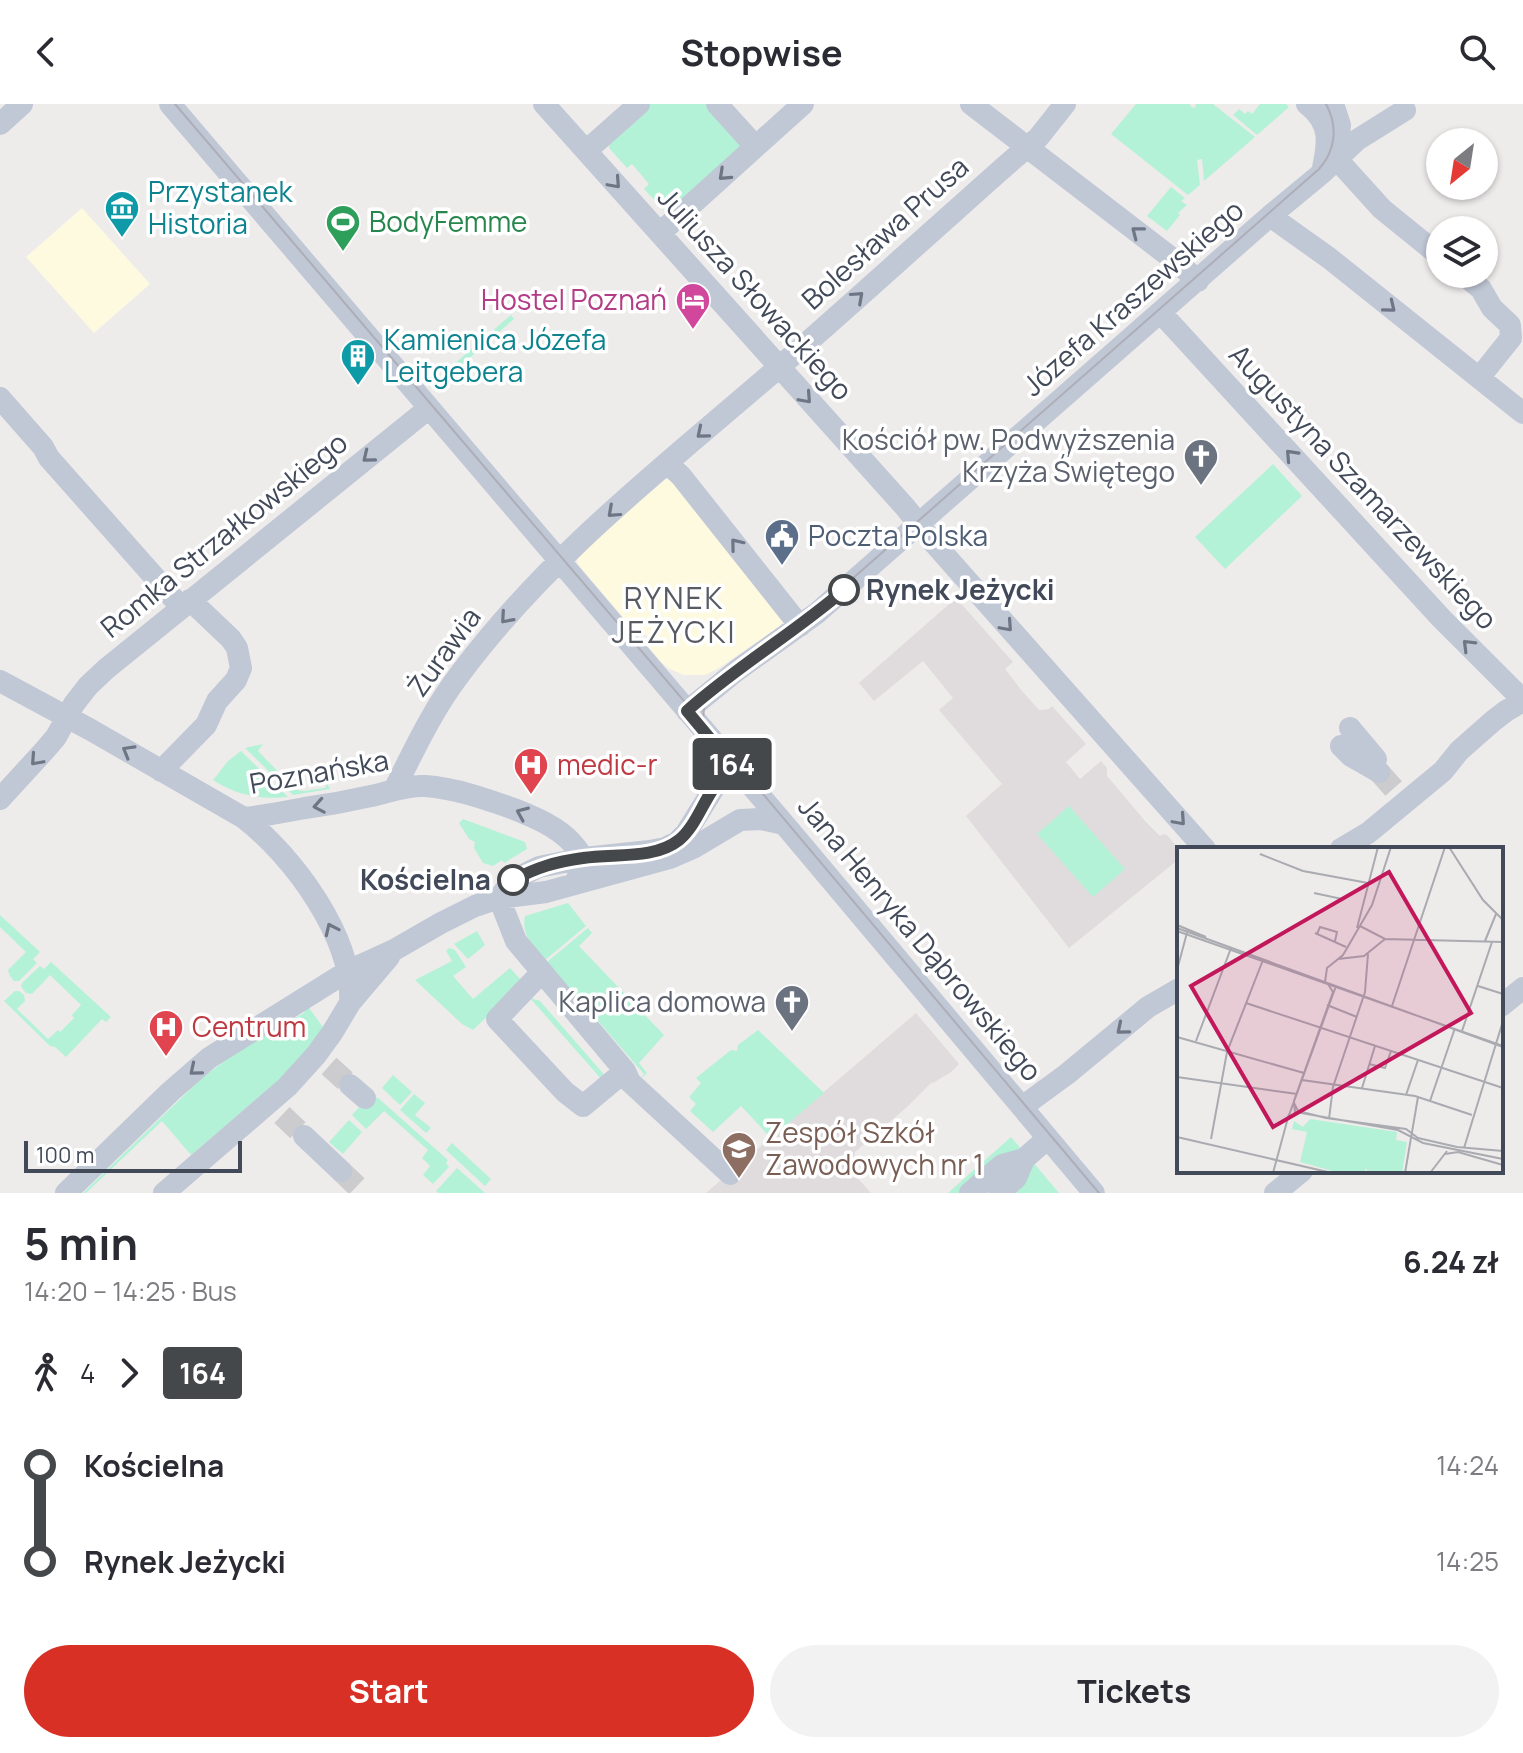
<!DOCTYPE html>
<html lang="en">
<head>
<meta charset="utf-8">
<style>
	:root { --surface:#fff; --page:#f2f2f3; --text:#2b2b33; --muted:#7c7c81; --accent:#d93025 }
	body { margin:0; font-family:Manrope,sans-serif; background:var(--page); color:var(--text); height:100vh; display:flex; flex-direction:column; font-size:30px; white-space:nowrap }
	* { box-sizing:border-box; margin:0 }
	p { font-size:26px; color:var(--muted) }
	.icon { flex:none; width:44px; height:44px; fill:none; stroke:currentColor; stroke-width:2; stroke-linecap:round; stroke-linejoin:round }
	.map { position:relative; height:1089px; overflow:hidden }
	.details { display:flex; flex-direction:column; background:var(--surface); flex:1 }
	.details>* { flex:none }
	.badge { padding:0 16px; border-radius:6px; font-size:28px; line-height:52px }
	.needle { width:52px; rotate:210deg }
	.tools { position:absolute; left:1426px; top:24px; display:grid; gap:16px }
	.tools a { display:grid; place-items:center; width:72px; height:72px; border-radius:50%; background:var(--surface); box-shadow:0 2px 6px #0004; font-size:40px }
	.scale { position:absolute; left:24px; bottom:20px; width:218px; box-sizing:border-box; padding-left:8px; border:4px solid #424a5a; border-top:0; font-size:22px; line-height:28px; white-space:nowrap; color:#424a5a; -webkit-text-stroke:6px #fff; paint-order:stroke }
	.map>.badge { position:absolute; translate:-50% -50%; box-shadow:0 0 0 4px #fff }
	.legs { display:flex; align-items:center; gap:12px; height:88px; padding:0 24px; font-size:26px }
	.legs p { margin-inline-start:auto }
	.headline { display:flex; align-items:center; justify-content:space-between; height:136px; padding:0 24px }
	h1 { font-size:44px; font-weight:700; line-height:60px }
	.primary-button { display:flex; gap:16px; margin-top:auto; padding:16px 24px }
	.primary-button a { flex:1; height:92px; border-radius:48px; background:var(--accent); color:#fff; font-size:32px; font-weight:700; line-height:92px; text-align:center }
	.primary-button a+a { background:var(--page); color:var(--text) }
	ul { padding:0 24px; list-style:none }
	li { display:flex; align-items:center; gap:28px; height:96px; font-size:30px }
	li i { display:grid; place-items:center; width:12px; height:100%; margin:0 10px; background:currentColor }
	li i::after { content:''; width:20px; height:20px; margin:-10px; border:6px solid; border-radius:50%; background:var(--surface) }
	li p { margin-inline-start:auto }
	li:first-child i { background:linear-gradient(#0000 50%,currentColor 0) }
	li:last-child i { background:linear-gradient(currentColor 50%,#0000 0) }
	header { display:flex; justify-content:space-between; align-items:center; height:104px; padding:0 24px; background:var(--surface); font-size:36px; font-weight:700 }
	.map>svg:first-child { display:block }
	.commercial { fill:#fdfae0 }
	.education { fill:#e0dcdd }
	.green { fill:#b3f2d7 }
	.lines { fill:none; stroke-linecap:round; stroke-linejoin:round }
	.minor-tunnel { stroke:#cccbce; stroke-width:22; stroke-dasharray:22 11; stroke-linecap:butt }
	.minor { stroke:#c0c7d5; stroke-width:22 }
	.tram { stroke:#adaeb7; stroke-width:2 }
	.oneway { stroke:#6e7685 }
	.line-1-casing { stroke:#fff; stroke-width:18 }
	.line-1 { stroke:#45484a; stroke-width:12 }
	.stop-1-dot { fill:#fff; stroke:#45484a; stroke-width:4 }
	.labels { text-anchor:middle; stroke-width:7; stroke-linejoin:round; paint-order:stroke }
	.culture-label { font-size:28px; fill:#0d838f; stroke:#fff; text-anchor:start }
	.leisure-label { font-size:28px; fill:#27864d; stroke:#fff; text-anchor:start }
	.street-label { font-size:28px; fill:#424a5a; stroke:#fff }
	.hotel-label { font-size:28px; fill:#b23c85; stroke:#fff; text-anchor:end }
	.worship-label { font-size:28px; fill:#5b616d; stroke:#fff; text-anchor:end }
	.service-label { font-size:28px; fill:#4e5e75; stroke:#fff; text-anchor:start }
	.stop-label { font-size:28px; font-weight:bold; fill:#424a5a; stroke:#fff; text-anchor:start }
	.health-label { font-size:28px; fill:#be3a42; stroke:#fff; text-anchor:start }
	.education-label { font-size:28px; fill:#785e54; stroke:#fff; text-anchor:start }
	.neighbourhood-label { font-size:30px; letter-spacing:2px; fill:#575a61; stroke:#fff }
	.inset-road { fill:none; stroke:#a9abb1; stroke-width:2 }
	.view { fill:#c2185b; fill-opacity:0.15; stroke:#c2185b; stroke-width:4 }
	.inset-edge { fill:none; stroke:#424a5a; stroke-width:4 }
</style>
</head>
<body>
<header><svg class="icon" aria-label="back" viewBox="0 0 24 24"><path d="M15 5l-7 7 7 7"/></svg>Stopwise<svg class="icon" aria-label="search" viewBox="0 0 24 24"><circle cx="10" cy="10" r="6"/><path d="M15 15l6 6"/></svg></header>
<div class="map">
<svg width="1523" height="1089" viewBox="0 0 1523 1089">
	<rect width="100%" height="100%" fill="#eeebeb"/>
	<path class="commercial" d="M82,104L150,180L94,229L26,153Z
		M666,375L672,376L784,517L780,522L719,564L705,571H683L668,564L661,558L647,541L651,537L642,527L638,531L577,459L579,449Z"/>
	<path class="education" d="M956,494L1013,558L1005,565L1022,587L1039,606L1049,605L1052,602L1086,640L1066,658L1080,675L1101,657L1107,664V672L1145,717L1160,732L1164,730L1167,731L1179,745V755L1069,844L966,712L1002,680L939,606L953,594L923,557L874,597L859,579Z
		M916,909L959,960L951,968L933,979L932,978L907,1003L855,1048L852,1068L871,1089H706Z"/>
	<path class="green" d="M649,0H709L742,41L669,109L663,105L644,85L649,80L632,60L627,64L609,44V40Z
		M1136,0H1190L1191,3L1195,4L1196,0H1213L1255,33L1204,77L1202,55L1197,56L1200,81L1188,91L1111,30Z
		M1260,0H1286L1289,3L1257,31L1233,11L1239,5L1245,10L1248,7L1252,10Z
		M1171,83L1185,94L1181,97L1187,101L1178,109L1180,111L1167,127L1147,112Z
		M511,211L514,215L457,265L453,261Z
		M1273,360L1302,392L1225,465L1195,433Z
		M263,640L258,647L290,680L298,686L303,687L325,684L327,679L330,685L293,691L245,644Z
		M241,647L288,693C261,696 236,691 213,676L228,657Z
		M1069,702L1125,765L1093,793L1037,730Z
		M463,715L525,738L527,745L504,759L502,756L493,762L483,759L474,744L475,738L469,735L459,719Z
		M568,799L586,822L545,856C533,842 521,831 525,812Z
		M0,811L40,848L33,855L37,859L19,877H14L10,872L8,866L26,848L0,823Z
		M588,824L592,829L579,842L664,931L639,959L647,969L637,978L644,970L547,858Z
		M477,827L485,841L468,855L454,840Z
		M449,844L455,846L466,863L453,872L473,895L510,864L523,878L473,926L462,920L415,876L452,857L446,847Z
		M51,858L111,913L106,918L102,915L66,953L55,943L50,942L4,897L15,887H19L24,891L25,897L17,905L48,935L58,926L60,928L74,914L72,911L81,901L50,871L32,890L26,889L22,884L21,880L40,862L44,865Z
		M530,894L540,897L607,974L603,977Z
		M307,901L325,926L304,955L191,1051L162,1017L86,1089H83L203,973L277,919L283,921L304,909Z
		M758,926L824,989L771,1034L741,1002L713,1028L690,1007L696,1000L689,993L701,979L696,974L731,946L737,947L738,941Z
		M393,971L412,988L400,1001L382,984Z
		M414,990L425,999L415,1011L431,1024L426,1029L400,1006Z
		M377,993L448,1056L446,1059L449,1063L433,1080L423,1071L430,1062L422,1054L428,1046L384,1007L366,1025L352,1011L362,1000L366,1004Z
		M349,1016L362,1028L343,1050L329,1038Z
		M1011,1033L1023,1047L996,1055L958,1089H948Z
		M452,1039L491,1075L485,1082L446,1046Z
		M1032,1057L1059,1089H1007Z
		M457,1064L485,1089H439L436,1087Z"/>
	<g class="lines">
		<path class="minor-tunnel" d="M1379,668L1395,686
			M329,962L350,981
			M282,1011L304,1032
			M341,1067L364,1089"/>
		<path class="minor" d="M170,0L790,727L1094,1089
			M544,0L905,403L933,438L1205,745
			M717,0L755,42
			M971,0L1178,159L1198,177
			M1307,0C1333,20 1328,41 1322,69
			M1333,0L1340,21L1338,41
			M0,20L22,0
			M586,47L639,0
			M1343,62L1382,105L1440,152
			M1270,112L1329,154L1523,309
			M660,129L803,0
			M1463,170L1481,185L1492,204L1510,221L1511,234L1479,274
			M1161,209L1441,514L1523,596
			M0,294L43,343L49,354L181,503
			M667,359L681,372L800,522
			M0,577L91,626L244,714C293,752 354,834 350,899
			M687,607L736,567L817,509L1270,112L1322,69L1357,36L1405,6
			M1350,624L1376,655L1368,660
			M1341,642L1351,652L1379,668
			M161,667L206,621L217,597L236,576L241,564L237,544L231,535L190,496
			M394,686C414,646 433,605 460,570C552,446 678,352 793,251C848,203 902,154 956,106C983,82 1010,57 1038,34L1065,0
			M0,695L44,647L56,633L74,600L88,582L106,565L429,304
			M244,714C264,712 284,708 305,704C327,701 349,697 371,692C389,688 407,681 425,682C455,684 486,695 514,705C534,713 558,723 572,739C587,755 588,764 573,780
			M1341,745L1368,729L1443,667L1459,647L1493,617L1506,607L1523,597
			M499,794L516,837L625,967L630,978L730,1070
			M499,794L513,776L539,763L584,754L650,747L665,744L677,738L686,729L714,684L734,663
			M542,868L497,915L565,988L583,1002L625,967
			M1501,902L1523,884
			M350,981L365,994
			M1022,1003L1067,970L1148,903L1179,885
			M304,1032L341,1067
			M66,1089L170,988L209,954L348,867L394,846L441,819L475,802L499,794L546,788L670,754L693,744L740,716L761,715L784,720
			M164,1089L287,983L316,951L332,929L350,899L389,853
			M970,1089L1002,1061L1024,1055
			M999,1089L1016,1074L1024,1055L1048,1034
			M1275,1089L1302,1067"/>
		<path class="tram" d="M175,0L742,665L1099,1089
			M705,625C700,605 706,589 721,574L819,504L1319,65C1336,46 1338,22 1326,0"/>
	</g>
	<defs><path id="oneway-chevron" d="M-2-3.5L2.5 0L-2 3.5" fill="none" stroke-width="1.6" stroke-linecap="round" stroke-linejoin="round" transform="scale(2)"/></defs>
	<g class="oneway">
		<use href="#oneway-chevron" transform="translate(724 71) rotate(137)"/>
		<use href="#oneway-chevron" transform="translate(615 79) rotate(48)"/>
		<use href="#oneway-chevron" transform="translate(1137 128) rotate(-142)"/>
		<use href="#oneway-chevron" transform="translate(858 193) rotate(-42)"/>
		<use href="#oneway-chevron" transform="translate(1390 203) rotate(39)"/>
		<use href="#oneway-chevron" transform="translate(806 294) rotate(48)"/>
		<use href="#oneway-chevron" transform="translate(702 329) rotate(140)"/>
		<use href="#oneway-chevron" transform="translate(1291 351) rotate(-133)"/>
		<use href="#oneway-chevron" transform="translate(368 353) rotate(141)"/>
		<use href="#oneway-chevron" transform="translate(613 408) rotate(138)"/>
		<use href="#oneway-chevron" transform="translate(736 440) rotate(-129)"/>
		<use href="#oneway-chevron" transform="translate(506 514) rotate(131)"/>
		<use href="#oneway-chevron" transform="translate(1007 522) rotate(48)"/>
		<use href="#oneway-chevron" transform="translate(1468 541) rotate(-135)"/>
		<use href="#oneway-chevron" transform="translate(128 647) rotate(-150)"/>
		<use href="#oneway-chevron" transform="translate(36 656) rotate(132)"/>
		<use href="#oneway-chevron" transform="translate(319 702) rotate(170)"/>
		<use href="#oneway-chevron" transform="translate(522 709) rotate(-157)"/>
		<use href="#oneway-chevron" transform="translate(1180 716) rotate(48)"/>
		<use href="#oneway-chevron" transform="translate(331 825) rotate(-115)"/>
		<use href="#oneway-chevron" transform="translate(1122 925) rotate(140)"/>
		<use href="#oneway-chevron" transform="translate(195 966) rotate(140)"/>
	</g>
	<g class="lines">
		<g class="line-1-casing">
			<path id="line-1" d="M513,776C538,763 555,758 583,754C613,749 654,756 679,736C694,724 702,701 713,685C719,677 727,670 734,663L687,607C736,563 794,529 844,486"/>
		</g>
		<use href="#line-1" class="line-1"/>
	</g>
	<defs>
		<g id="museum-pin" transform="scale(1.8)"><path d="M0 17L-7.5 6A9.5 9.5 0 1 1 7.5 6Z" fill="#0f9aa8" stroke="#fff"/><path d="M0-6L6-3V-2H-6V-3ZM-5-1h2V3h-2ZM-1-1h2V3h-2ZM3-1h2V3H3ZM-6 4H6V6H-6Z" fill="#fff"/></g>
		<g id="stadium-pin" transform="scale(1.8)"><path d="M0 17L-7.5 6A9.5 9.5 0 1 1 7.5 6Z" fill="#2e9e5b" stroke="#fff"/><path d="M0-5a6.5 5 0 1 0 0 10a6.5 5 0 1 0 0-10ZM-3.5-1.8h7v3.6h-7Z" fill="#fff"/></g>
		<g id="hotel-pin" transform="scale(1.8)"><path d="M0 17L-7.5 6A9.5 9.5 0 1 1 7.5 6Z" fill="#d1479c" stroke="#fff"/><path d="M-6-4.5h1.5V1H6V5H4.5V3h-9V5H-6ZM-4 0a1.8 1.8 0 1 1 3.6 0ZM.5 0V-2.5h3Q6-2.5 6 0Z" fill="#fff"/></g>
		<g id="building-pin" transform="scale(1.8)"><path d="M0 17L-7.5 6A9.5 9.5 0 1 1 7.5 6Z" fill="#0f9aa8" stroke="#fff"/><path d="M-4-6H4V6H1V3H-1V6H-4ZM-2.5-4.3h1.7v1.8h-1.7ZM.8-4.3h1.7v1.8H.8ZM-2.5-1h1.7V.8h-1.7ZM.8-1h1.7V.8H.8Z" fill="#fff"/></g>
		<g id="church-pin" transform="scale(1.8)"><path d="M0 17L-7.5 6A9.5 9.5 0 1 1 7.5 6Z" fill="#6b7280" stroke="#fff"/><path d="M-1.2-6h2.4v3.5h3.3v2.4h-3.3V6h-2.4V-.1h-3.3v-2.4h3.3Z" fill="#fff"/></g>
		<g id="civic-pin" transform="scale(1.8)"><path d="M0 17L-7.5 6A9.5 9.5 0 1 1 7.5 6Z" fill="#5c6f8a" stroke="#fff"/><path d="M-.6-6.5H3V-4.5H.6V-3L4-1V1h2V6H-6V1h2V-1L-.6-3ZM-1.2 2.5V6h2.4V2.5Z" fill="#fff"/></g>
		<g id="hospital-pin" transform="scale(1.8)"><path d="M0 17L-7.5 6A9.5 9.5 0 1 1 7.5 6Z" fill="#e0444e" stroke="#fff"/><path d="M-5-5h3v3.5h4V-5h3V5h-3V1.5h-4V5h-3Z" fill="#fff"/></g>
		<g id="school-pin" transform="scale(1.8)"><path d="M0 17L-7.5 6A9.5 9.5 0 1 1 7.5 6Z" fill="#8d6e63" stroke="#fff"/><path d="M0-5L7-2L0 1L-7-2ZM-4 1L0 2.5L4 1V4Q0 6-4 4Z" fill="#fff"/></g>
	</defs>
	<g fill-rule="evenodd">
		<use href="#museum-pin" x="122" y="104"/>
		<use href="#stadium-pin" x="343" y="118"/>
		<use href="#hotel-pin" x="693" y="196"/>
		<use href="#building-pin" x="358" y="252"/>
		<use href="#church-pin" x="1201" y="352"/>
		<use href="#civic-pin" x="782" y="432"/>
		<use href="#hospital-pin" x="531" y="661"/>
		<use href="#church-pin" x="792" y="898"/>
		<use href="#hospital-pin" x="166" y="923"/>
		<use href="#school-pin" x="739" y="1045"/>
	</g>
	<g class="stop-1-dot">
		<circle cx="844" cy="486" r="14"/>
		<circle cx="513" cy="776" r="14"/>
	</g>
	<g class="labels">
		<g class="culture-label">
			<text x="148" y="98">Przystanek<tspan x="148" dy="32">Historia</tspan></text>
			<text x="384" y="246">Kamienica Józefa<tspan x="384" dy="32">Leitgebera</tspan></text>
		</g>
		<g class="leisure-label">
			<text x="369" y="128">BodyFemme</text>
		</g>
		<g class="street-label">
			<text transform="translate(885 129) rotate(-42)" y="10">Bolesława Prusa</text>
			<text transform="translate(755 190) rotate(48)" y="10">Juliusza Słowackiego</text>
			<text transform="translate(1133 194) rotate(-41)" y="10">Józefa Kraszewskiego</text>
			<text transform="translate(1363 383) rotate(47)" y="10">Augustyna Szamarzewskiego</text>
			<text transform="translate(224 431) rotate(-39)" y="10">Romka Strzałkowskiego</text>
			<text transform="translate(444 548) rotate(-54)" y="10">Żurawia</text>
			<text transform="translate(319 668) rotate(-10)" y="10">Poznańska</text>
			<text transform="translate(920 835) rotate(50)" y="10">Jana Henryka Dąbrowskiego</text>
		</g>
		<g class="hotel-label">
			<text x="667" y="206">Hostel Poznań</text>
		</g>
		<g class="worship-label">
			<text x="1175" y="346">Kościół pw. Podwyższenia<tspan x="1175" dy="32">Krzyża Świętego</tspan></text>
			<text x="766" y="908">Kaplica domowa</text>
		</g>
		<g class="service-label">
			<text x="808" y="442">Poczta Polska</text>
		</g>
		<g class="stop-label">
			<text x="866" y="496">Rynek Jeżycki</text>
			<text x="491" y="786" text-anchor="end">Kościelna</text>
		</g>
		<g class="health-label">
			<text x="557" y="671">medic-r</text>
			<text x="192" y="933">Centrum</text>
		</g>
		<g class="education-label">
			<text x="765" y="1039">Zespół Szkół<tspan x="765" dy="32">Zawodowych nr 1</tspan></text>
		</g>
		<g class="neighbourhood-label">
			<text x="674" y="505">RYNEK<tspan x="674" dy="34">JEŻYCKI</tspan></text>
		</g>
	</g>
	<g transform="translate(1177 743)">
		<rect width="326" height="326" fill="#eeebeb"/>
		<path d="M133,272L220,285L219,293L230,295L225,326H190V321L186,326H163L123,315L130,285L115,282L117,274L126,280Z" fill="#b3f2d7"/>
		<path class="inset-road" d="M272,0L306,53L326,73M83,7L126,24L191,36M137,46L165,52M0,78L29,90M183,79L208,92L326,95M0,81L326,200M180,81L201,0M0,84L326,199M138,86L169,100M140,87L143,80L160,85L158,94M308,94L319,67M161,112L187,109L208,92M0,123L11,82M148,135L150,121L166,108L195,58L214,0M151,137L156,145L117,254L118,265L221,283L246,296L326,312M301,139L326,147M69,156L326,241M150,158L180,170M215,159L268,0M285,184L315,95M0,190L127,226M19,194L54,101M192,217L208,221L214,204M0,230L120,247M125,233L238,249L295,268M185,241L198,199M229,248L241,213M253,254L278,181M117,256L121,264L149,271L229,282L241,291L280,300L326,304M111,271L159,139M152,272L156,240L188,145L191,107M0,290L155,326M34,292L50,205L86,113M287,301L326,174M268,307L281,305L326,318M96,326L112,267M228,326L241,250M253,326L270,304"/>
		<path class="view" d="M212,25L294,166L96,280L14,139Z"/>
		<rect width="326" height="326" class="inset-edge"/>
	</g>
</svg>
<div class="tools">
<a><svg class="needle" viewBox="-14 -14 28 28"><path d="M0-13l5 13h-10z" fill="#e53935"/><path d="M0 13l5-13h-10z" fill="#7c7c81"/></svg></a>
<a><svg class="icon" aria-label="layers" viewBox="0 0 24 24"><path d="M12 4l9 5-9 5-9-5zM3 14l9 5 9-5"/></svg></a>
</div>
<div class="scale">100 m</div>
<b class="badge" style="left:732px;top:660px;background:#45484a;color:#fff">164</b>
</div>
<section class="details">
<div class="headline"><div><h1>5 min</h1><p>14:20 – 14:25 · Bus</p></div><b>6.24 zł</b></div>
<div class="legs"><svg class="icon" aria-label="walk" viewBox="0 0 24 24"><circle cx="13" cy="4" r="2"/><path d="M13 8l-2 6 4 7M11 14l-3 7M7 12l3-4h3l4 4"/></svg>4<svg class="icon" aria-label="forward" viewBox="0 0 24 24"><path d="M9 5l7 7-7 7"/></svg><b class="badge" style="background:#45484a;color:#fff">164</b></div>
<ul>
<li><i style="color:#45484a"></i><b>Kościelna</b><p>14:24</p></li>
<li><i style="color:#45484a"></i><b>Rynek Jeżycki</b><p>14:25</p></li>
</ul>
<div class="primary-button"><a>Start</a><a>Tickets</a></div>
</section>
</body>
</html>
